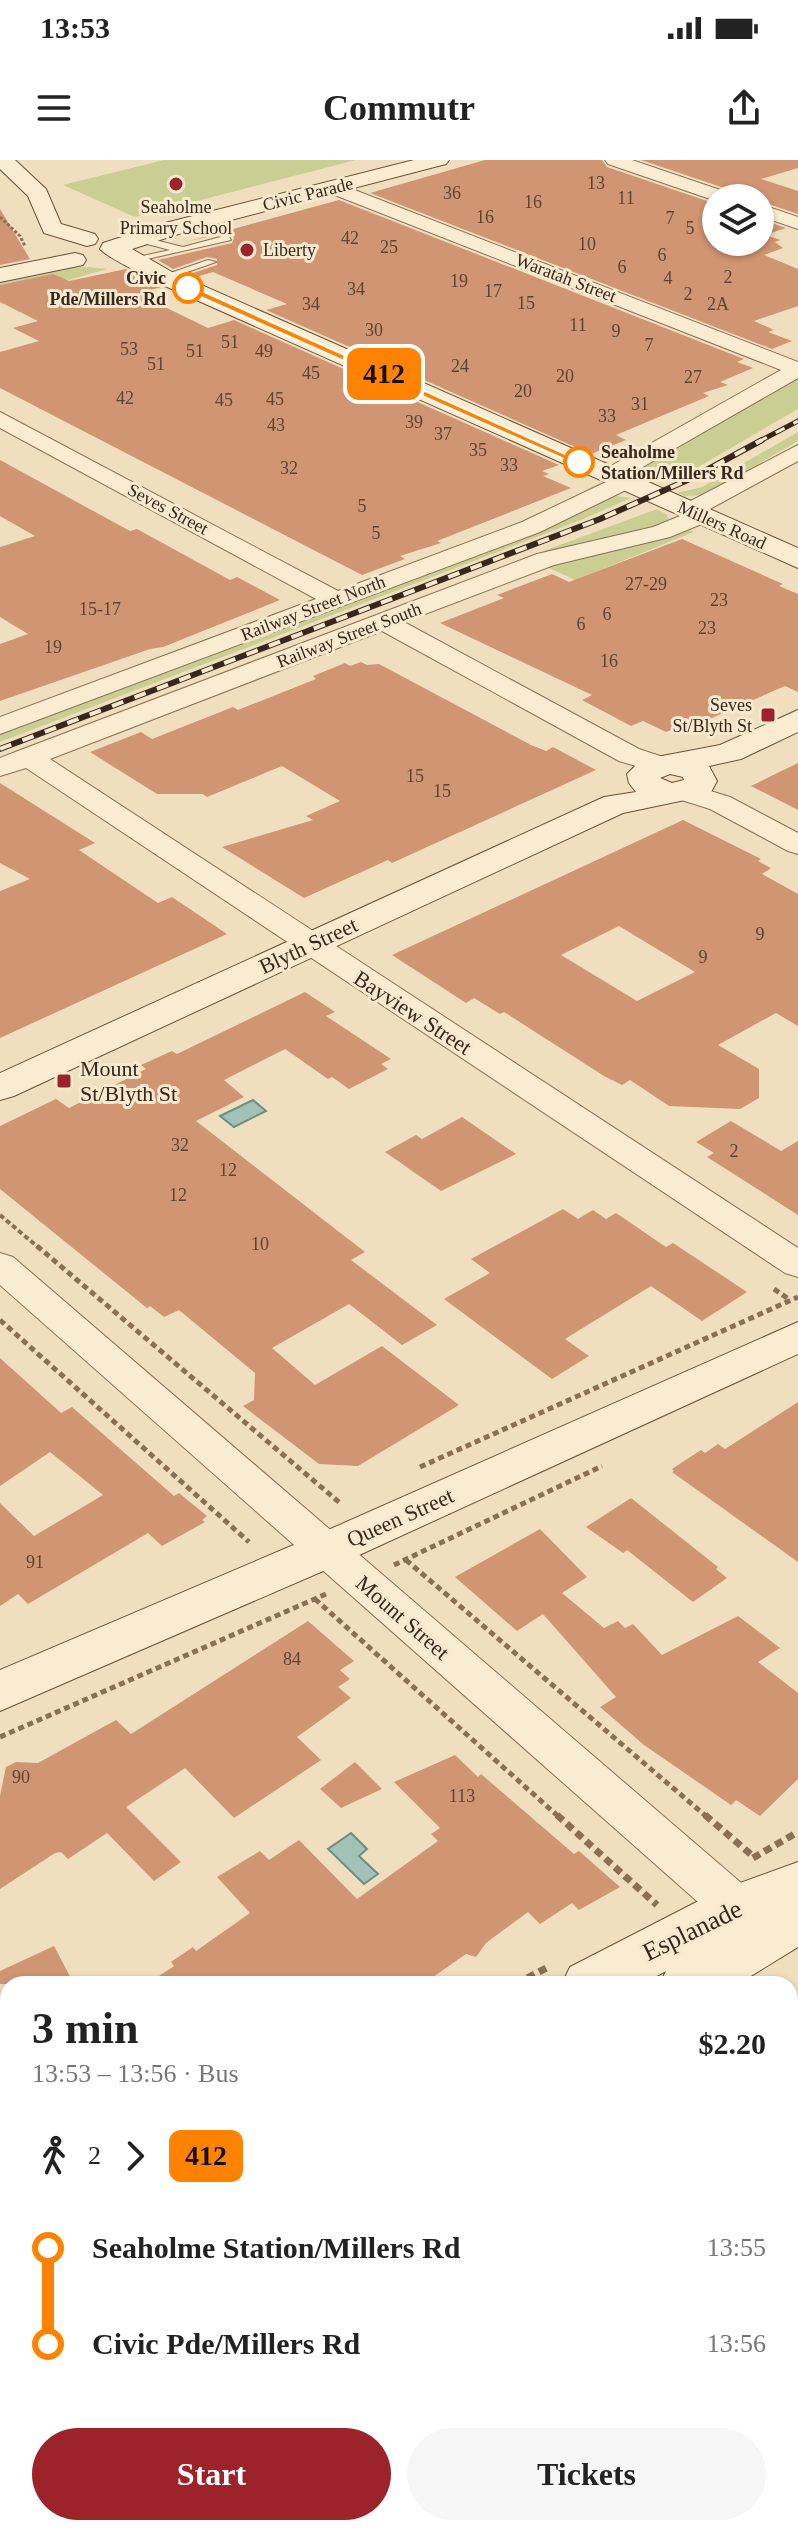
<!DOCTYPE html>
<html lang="en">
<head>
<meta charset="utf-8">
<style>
	:root { --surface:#fff; --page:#f6f6f6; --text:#222; --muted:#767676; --accent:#9b2329 }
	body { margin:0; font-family:Georgia,serif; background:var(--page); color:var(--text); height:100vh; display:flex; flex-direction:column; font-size:30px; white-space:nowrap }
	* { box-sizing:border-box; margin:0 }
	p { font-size:26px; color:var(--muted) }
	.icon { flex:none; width:44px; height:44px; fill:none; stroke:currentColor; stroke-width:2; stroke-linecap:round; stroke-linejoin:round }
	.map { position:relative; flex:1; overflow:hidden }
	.drawer { position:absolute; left:0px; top:1816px; width:798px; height:560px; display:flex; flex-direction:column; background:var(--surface); border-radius:24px 24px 0 0; box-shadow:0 2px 6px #0004 }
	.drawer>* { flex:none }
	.badge { padding:0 16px; border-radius:12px; font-size:28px; line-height:52px }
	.tools { position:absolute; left:702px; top:24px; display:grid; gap:16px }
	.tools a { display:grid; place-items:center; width:72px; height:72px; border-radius:50%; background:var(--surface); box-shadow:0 2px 6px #0004; font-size:40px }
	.map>.badge { position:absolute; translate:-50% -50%; box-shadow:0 0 0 4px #fff }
	.legs { display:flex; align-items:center; gap:12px; height:88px; padding:0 32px; font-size:26px }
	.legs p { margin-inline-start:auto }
	.summary { display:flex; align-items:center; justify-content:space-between; height:136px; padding:0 32px }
	h1 { font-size:44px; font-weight:600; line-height:60px }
	.cta { display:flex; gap:16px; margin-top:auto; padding:16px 32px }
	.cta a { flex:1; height:92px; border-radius:48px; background:var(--accent); color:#fff; font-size:32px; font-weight:600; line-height:92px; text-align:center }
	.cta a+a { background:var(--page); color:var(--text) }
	ul { padding:0 32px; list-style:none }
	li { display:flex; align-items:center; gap:28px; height:96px; font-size:30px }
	li i { display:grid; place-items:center; width:12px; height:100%; margin:0 10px; background:currentColor }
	li i::after { content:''; width:20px; height:20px; margin:-10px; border:6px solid; border-radius:50%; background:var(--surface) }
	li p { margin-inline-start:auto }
	li:first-child i { background:linear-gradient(#0000 50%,currentColor 0) }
	li:last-child i { background:linear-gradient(currentColor 50%,#0000 0) }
	.status { display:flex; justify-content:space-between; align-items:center; height:56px; padding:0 40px; background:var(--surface); direction:ltr }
	.status svg { height:22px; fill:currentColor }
	header { display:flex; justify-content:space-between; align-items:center; height:104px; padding:0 32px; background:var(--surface); font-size:36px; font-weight:600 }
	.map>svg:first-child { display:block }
	.green { fill:#cace92 }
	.sand { fill:#eed399 }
	.water { fill:#a2c1b7; stroke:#698f84; stroke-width:2 }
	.building { fill:#d09572; fill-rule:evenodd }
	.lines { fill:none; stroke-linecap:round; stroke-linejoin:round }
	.lane-casing { stroke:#896f56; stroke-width:2 }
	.street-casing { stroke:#896f56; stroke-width:2 }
	.secondary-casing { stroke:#6b5039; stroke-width:2 }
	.path-far3 { stroke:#896f56; stroke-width:3; stroke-dasharray:3 2; stroke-linecap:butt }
	.path-far2 { stroke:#896f56; stroke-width:4; stroke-dasharray:5 3; stroke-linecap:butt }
	.path-far1 { stroke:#896f56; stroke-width:5; stroke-dasharray:6 4; stroke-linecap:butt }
	.path { stroke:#896f56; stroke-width:7; stroke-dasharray:8 5; stroke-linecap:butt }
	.lane { fill:#faecd1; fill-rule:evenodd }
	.street { fill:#faecd1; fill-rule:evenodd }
	.secondary { fill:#faecd1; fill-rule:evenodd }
	.rail-far1-casing { stroke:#38281b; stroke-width:5 }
	.rail-casing { stroke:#38281b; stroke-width:6 }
	.rail-far1 { stroke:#f7e9ce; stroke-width:3; stroke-dasharray:10; stroke-linecap:butt }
	.rail { stroke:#f7e9ce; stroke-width:4; stroke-dasharray:12; stroke-linecap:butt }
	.line-1 { fill:#ff8200; stroke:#fff; stroke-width:2 }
	.poi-dot { fill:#9b2329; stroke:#f7e9ce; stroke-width:3 }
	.stop-1-dot { fill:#fff; stroke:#ff8200; stroke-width:4 }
	.labels { text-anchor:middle; stroke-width:6; stroke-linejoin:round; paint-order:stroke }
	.number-label { font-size:18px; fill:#5e4331 }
	.far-street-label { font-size:18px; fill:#38281b; stroke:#f7e9ce }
	.far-poi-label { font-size:18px; fill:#38281b; stroke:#f7e9ce }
	.far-stop-label { font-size:18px; font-weight:bold; fill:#38281b; stroke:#f7e9ce; text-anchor:end }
	.street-label { font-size:22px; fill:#38281b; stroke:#f7e9ce }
	.poi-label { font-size:22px; fill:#38281b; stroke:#f7e9ce; text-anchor:start }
	.near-street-label { font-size:26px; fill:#38281b; stroke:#f7e9ce }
</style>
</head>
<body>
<div class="status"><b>13:53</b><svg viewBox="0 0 49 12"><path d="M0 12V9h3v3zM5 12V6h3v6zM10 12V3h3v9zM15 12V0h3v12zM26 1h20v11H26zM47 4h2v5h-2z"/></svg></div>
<header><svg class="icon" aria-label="menu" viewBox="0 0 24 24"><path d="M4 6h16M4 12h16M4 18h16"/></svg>Commutr<svg class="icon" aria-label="share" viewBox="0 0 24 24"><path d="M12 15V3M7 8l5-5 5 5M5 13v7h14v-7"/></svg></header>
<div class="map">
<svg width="798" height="2376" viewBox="0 0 798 2376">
	<rect width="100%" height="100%" fill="#f0dfbe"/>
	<path class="green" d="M164,0H356L135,57L63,25Z
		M88,107L107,109L30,131L11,122L0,125V121L55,109Z
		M798,218V249L679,318L669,315L652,323L640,311L642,307Z
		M798,272V281L704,335L685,336L677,333L702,327Z
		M609,335L631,338L581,360L0,582V574Z
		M657,349L666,354L670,361L632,375L541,392Z
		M687,369L694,372L575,420L547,407L405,461L534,408Z"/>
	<path class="sand" d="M798,1872V2115L790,2121V1876Z
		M8,2279V2355L0,2360V2286Z
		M33,2368H467L459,2376H22Z"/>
	<path class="water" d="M253,940L266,951L234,967L220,956Z
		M351,1673L367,1689L359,1696L378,1714L364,1724L328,1689Z
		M798,2115V2376H459L467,2368H790V2121Z"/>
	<path class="building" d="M485,0H602L607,7L716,44V82H760V59L786,68L765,75L781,80L775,82L783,88L764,95L798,109V146L754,161L774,170L768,172L792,181L772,189L370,33Z
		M641,0H798V8L761,19L798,31V54L760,41V38H737L733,31Z
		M339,40L744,199L737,202L753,208L720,222L728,225L703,233L709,236L616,275L626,280L591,294L266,150L287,144L213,112L193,118L187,115L217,105V99L207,97L173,109L158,100L232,83L234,78L227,72L182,83Z
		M0,49L30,99L0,105Z
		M126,109L161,127L138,134L208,168L234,160L559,305L542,311L549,314L543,316L571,328L437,381L441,383L400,396L405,399L362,415L0,228V192L39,181L13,168L38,161L0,142V125L53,114L69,121Z
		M0,300L130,371L137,369L230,420L237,417L280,440L163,487L150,489L0,541V484L28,474L0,457V387L35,376L0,356Z
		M682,379L783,424L779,426L798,434V532L785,526L684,570L678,567L666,572L643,561L631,566L582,540L592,535L440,463L504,438L497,435L552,414L569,422Z
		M361,502L367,505L379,504L531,585L546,591L553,587L596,610L392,703L388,700L304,738L222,687L313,660L306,656L340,641L282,606L207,637L203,634H157L90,592L141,572L152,579L233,547L238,550L316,519L313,516L345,503L350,506Z
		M798,603V650L751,626Z
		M0,623L95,683L79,690L158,743L172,737L227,774L0,878V731L30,719L0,703Z
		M683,660L761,699L758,701L771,708L762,714L798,734V866L776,853L718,885L759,909V938L740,949L669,946L630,920L622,925L604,916L504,852L500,854L474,838L466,843L392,795ZM619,766L695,812L637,841L561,795Z
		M305,832L335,852L326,856L391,899L381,904L388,909L349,929L332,917L328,919L285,889L224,920L244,937L196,961L365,1092L351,1100L437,1165L402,1185L349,1144L272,1188L315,1225L382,1186L459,1245L358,1306L319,1304L243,1246L254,1240L255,1213L179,1150L164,1157L150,1146L147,1148L0,1029V966L56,939L69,948L146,909L141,905L172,891L177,894Z
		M462,957L516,994L441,1031L385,992L416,975L422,979Z
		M731,961L781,991L798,981V1055L707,997L714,993L696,982Z
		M563,1049L578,1059L593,1050L606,1059L616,1053L666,1087L673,1083L747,1132L702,1161L651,1126L565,1179L589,1196L552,1219L444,1139L490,1113L471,1099Z
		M0,1198L61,1253L72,1247L174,1336L179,1333L207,1356L202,1360L205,1362L162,1386L148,1373L28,1444L18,1434L0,1446V1343L34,1376L103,1335L50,1292L0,1326Z
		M798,1242V1402L672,1312L674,1311L672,1309L701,1290L705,1293L718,1284L725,1289Z
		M631,1338L718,1407L716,1409L727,1418L693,1442L627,1390L623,1393L586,1367Z
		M540,1369L587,1417L562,1433L604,1468L618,1461L625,1468L633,1464L662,1495L738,1456L780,1488L758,1502L798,1533V1619L760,1656L736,1640L731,1645L644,1585L600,1547L616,1537L543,1454L517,1471L455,1417Z
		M308,1461L354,1501L340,1510L350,1519L338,1527L351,1538L297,1577L321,1600L234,1658L185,1608L126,1647L181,1702L154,1721L107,1673L68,1699L61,1692L55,1693L0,1729V1636L6,1607L16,1602L38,1603L116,1560L131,1574Z
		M455,1595L478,1617L481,1614L574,1694L579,1691L620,1727L579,1750L572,1743L540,1764L528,1752L486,1783L476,1797L466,1794L423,1824H147L174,1806L171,1802L193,1787L196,1791L250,1753L217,1717L260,1691L269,1700L299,1680L357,1739L438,1681L431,1674L440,1668L394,1622Z
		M355,1602L382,1629L341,1648L320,1629Z
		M54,1786L74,1824H0V1811Z"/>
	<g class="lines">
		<g class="lane-casing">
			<path id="lane" d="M228,75L231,80L134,102L129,99L170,90L136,81L139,76L183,87Z
				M208,100L216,102L167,119L159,117Z"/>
		</g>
		<g class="street-casing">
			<path id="street" d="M605,0H632L732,34L734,38H716V41L608,4Z
				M334,22L798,202V218L627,316L636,322L632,327L540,372L0,574V557L316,439L0,268V252L338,431L522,362L606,322L598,316L602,311L781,210L327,32L325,28L327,24Z
				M760,44L798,57V69L760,56Z
				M798,285V301L708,350L713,356L709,361L670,377L554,405L404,462L639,589L669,599L673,605L669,611L659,613L619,601L382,471L50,599L798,1088V1117L785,1113L26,608L0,616V598L18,591L537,394L653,367L680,356L677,351L681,346Z
				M685,623L730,637L798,673V694L788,691L710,649L675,638L671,632L675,626Z
				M0,1093L13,1097L775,1752L782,1766L775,1780L758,1786L741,1780L0,1125Z
				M0,2072L8,2075V2129L0,2126Z"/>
		</g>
		<g class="secondary-casing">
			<path id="secondary" d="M0,0H15L46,29L61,64L95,74L98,79L95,84L87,86L44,73L28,36L0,9Z
				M414,0H449L446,4L185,72L132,89L172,112L798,388V408L156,122C143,114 108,98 100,89L103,83L169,62Z
				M75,93L83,95L86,100L83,105L0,122V108Z
				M798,550V572L741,599L709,606L717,621L711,632L704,636L623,653L14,936L0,940V913L604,637L636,632L629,623L627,614L641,600L720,585ZM670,614L683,617L684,620L672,623L660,618Z
				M798,1162V1194L344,1402L0,1551V1510L310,1378Z
				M798,1702V1787L738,1824H660L666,1811L642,1824H562L570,1807L718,1731Z
				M8,2123V2236L0,2239V2126Z"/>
		</g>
		<path class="path-far3" d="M0,57L20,76L25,86"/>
		<path class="path-far2" d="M0,1055L39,1088"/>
		<path class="path-far1" d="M37,1086L340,1343
			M774,1129L790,1140
			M0,1160L249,1382
			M420,1307L798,1137
			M406,1400L707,1657
			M394,1405L602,1306
			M315,1439L559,1657
			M0,1577L326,1434"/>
		<path class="path" d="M557,1655L657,1745
			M705,1655L754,1697
			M753,1698L798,1672
			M516,1824L550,1806
			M790,1865L798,1860
			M0,2016L8,2026
			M0,2374L9,2368"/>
		<use href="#lane" class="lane"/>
		<use href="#street" class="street"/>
		<use href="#secondary" class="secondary"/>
		<g class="rail-far1-casing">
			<path id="rail-far1" d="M758,282L798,261"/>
		</g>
		<g class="rail-casing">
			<path id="rail" d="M0,589L600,359L692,318L762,280"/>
		</g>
		<use href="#rail-far1" class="rail-far1"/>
		<use href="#rail" class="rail"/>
	</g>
	<path class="line-1" d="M185,126H191L583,302L575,304L185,130Z"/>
	<g class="poi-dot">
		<circle cx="176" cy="24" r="8"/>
		<circle cx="247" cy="90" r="8"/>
		<rect x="760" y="547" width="16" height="16" rx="4"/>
		<rect x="56" y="913" width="16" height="16" rx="4"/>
	</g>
	<g class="stop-1-dot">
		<circle cx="188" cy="128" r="14"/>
		<circle cx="579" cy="302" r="14"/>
	</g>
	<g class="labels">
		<g class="number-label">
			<text x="596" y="29">13</text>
			<text x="452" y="39">36</text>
			<text x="626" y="44">11</text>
			<text x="533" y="48">16</text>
			<text x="485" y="63">16</text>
			<text x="670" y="64">7</text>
			<text x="690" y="74">5</text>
			<text x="350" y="84">42</text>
			<text x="587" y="90">10</text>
			<text x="389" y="93">25</text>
			<text x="662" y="101">6</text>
			<text x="622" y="113">6</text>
			<text x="728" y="123">2</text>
			<text x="668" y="124">4</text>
			<text x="459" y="127">19</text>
			<text x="356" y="135">34</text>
			<text x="493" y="137">17</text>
			<text x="688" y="140">2</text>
			<text x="526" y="149">15</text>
			<text x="311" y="150">34</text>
			<text x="718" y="150">2A</text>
			<text x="578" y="171">11</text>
			<text x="374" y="176">30</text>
			<text x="616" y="177">9</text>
			<text x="230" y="188">51</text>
			<text x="649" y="191">7</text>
			<text x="129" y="195">53</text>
			<text x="195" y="197">51</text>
			<text x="264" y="197">49</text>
			<text x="156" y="210">51</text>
			<text x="460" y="212">24</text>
			<text x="311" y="219">45</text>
			<text x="565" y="222">20</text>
			<text x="693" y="223">27</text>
			<text x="523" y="237">20</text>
			<text x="125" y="244">42</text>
			<text x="275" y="245">45</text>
			<text x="224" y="246">45</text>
			<text x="640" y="250">31</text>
			<text x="607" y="262">33</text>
			<text x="414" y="268">39</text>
			<text x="276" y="271">43</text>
			<text x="443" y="280">37</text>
			<text x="478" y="296">35</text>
			<text x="509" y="311">33</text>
			<text x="289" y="314">32</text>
			<text x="362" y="352">5</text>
			<text x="376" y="379">5</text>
			<text x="646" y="430">27-29</text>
			<text x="719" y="446">23</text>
			<text x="100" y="455">15-17</text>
			<text x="607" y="460">6</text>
			<text x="581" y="470">6</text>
			<text x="707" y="474">23</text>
			<text x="53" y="493">19</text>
			<text x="609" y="507">16</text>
			<text x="415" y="622">15</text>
			<text x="442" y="637">15</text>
			<text x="760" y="780">9</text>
			<text x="703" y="803">9</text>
			<text x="180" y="991">32</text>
			<text x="734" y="997">2</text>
			<text x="228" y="1016">12</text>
			<text x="178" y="1041">12</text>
			<text x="260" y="1090">10</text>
			<text x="35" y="1408">91</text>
			<text x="292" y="1505">84</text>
			<text x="21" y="1623">90</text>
			<text x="462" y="1642">113</text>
		</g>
		<g class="far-street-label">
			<text transform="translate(308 34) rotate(-14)" y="6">Civic Parade</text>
			<text transform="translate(566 118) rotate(21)" y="6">Waratah Street</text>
			<text transform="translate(168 349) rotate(28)" y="6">Seves Street</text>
			<text transform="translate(722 365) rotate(24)" y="6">Millers Road</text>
			<text transform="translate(313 448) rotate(-21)" y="6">Railway Street North</text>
			<text transform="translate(349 475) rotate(-21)" y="6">Railway Street South</text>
		</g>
		<g class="far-poi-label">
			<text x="176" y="53">Seaholme<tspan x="176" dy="21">Primary School</tspan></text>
			<text x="263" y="96" text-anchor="start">Liberty</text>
			<text x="752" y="551" text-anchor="end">Seves<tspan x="752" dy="21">St/Blyth St</tspan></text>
		</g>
		<g class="far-stop-label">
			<text x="166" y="124">Civic<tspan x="166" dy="21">Pde/Millers Rd</tspan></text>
			<text x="601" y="298" text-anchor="start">Seaholme<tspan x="601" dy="21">Station/Millers Rd</tspan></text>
		</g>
		<g class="street-label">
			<text transform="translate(308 785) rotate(-25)" y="8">Blyth Street</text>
			<text transform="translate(413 852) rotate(33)" y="8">Bayview Street</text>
			<text transform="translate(400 1357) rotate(-24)" y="8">Queen Street</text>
			<text transform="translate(403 1457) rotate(41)" y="8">Mount Street</text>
		</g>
		<g class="poi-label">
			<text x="80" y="916">Mount<tspan x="80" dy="25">St/Blyth St</tspan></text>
		</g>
		<g class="near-street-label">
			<text transform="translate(692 1770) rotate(-26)" y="9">Esplanade</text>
		</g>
	</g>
</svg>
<div class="tools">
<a><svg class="icon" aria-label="layers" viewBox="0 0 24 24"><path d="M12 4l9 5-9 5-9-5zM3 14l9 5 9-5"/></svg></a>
</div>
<b class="badge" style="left:384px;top:214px;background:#ff8200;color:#111">412</b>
<section class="drawer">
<div class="summary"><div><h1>3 min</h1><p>13:53 – 13:56 · Bus</p></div><b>$2.20</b></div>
<div class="legs"><svg class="icon" aria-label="walk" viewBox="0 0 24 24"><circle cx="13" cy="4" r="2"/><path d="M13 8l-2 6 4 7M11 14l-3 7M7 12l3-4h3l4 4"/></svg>2<svg class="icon" aria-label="forward" viewBox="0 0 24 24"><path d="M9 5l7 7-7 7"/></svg><b class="badge" style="background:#ff8200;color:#111">412</b></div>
<ul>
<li><i style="color:#ff8200"></i><b>Seaholme Station/Millers Rd</b><p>13:55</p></li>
<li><i style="color:#ff8200"></i><b>Civic Pde/Millers Rd</b><p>13:56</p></li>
</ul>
<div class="cta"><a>Start</a><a>Tickets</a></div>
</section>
</div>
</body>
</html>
